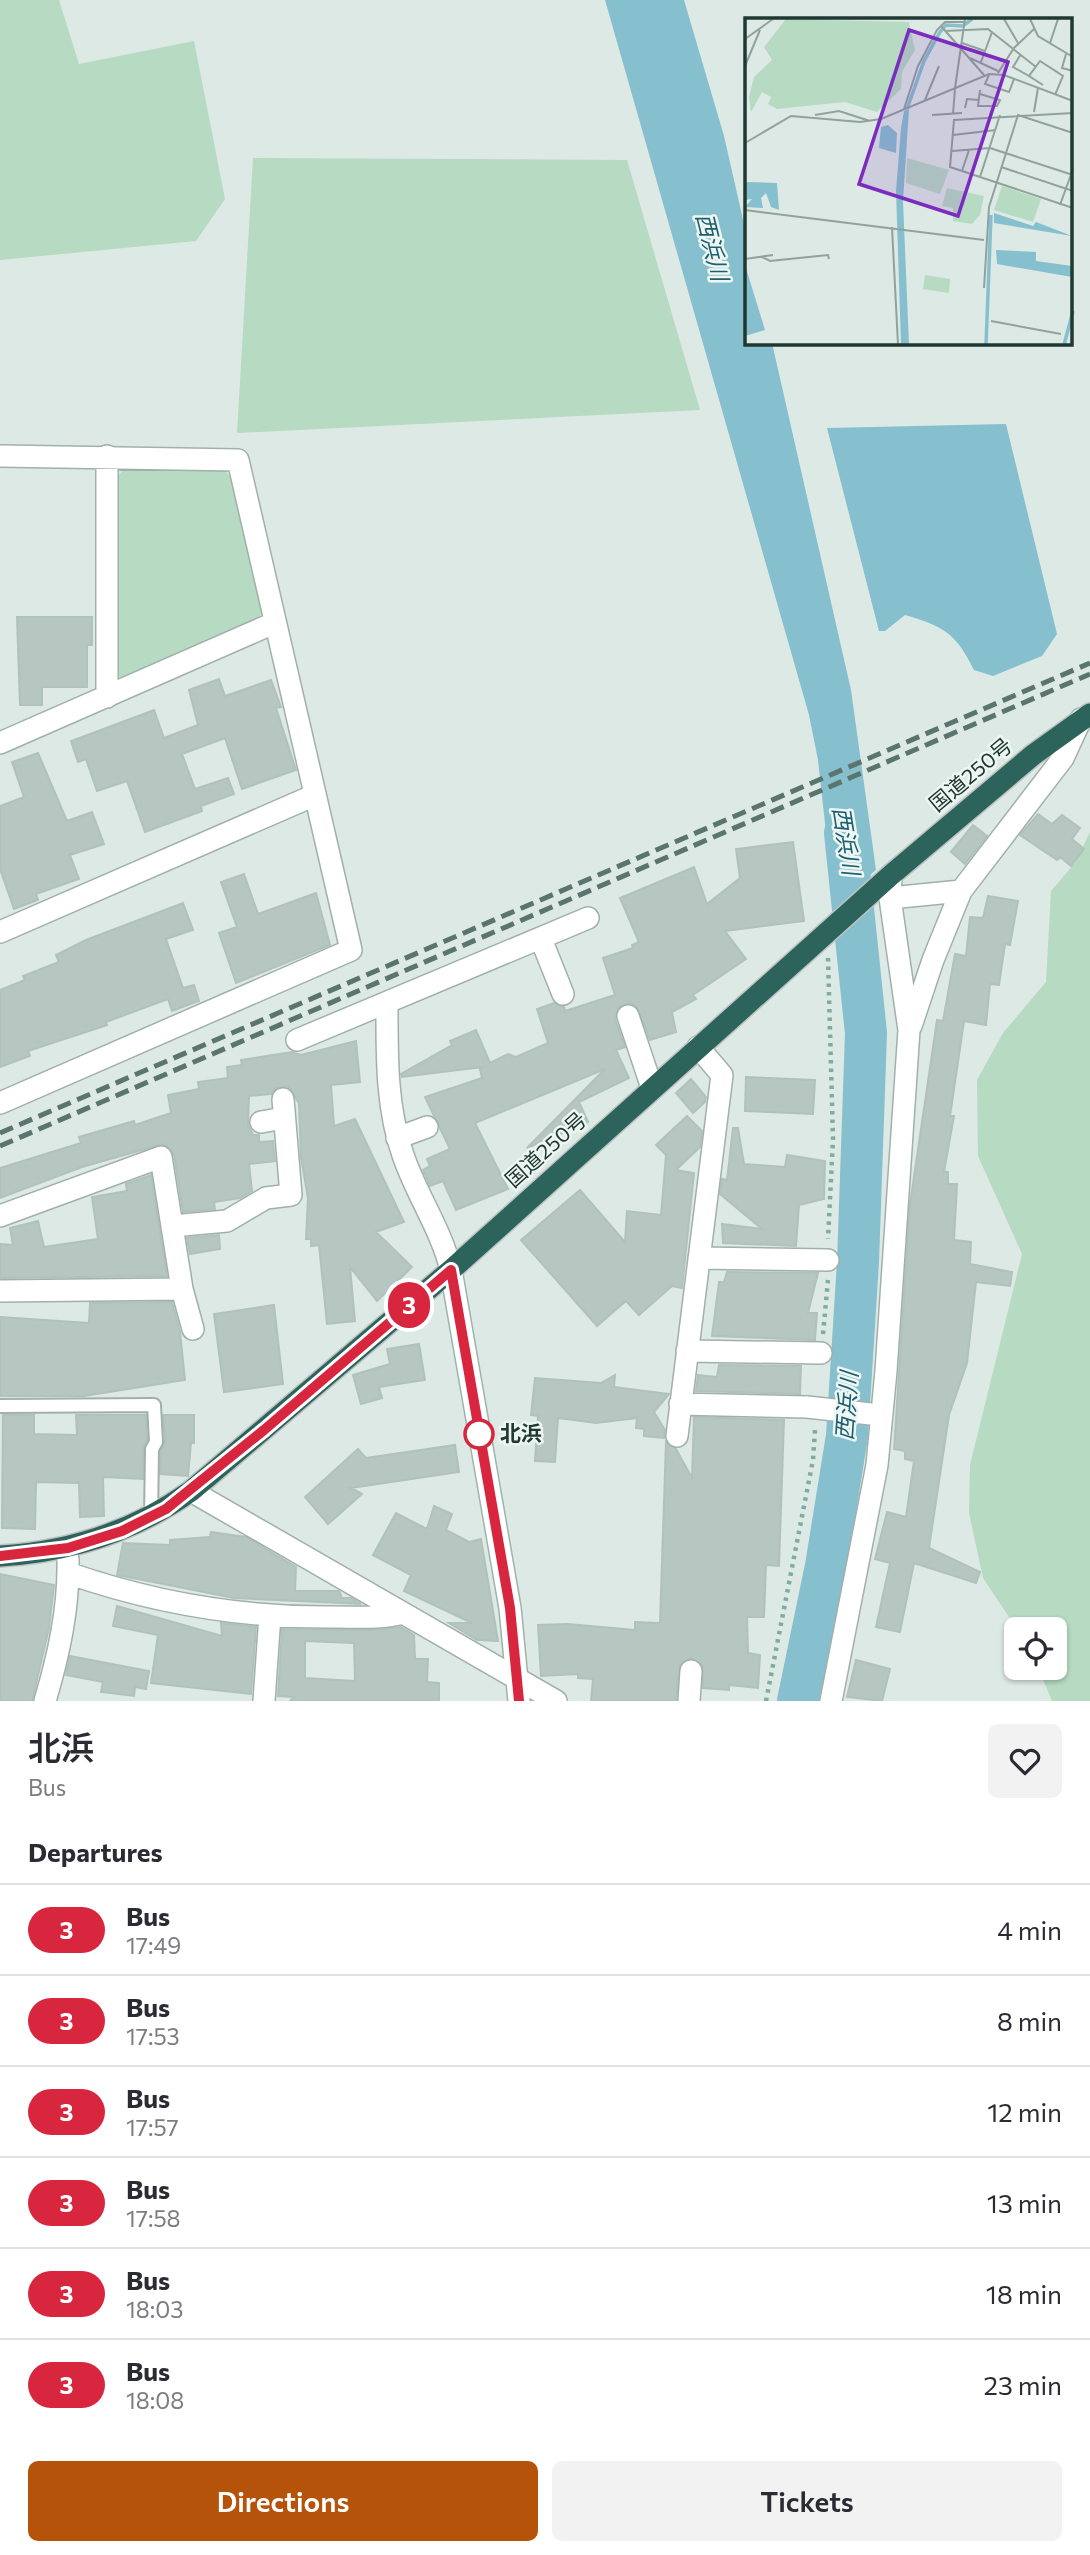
<!DOCTYPE html>
<html lang="en">
<head>
<meta charset="utf-8">
<style>
	:root { --surface:#fff; --page:#f2f2f3; --text:#2b2b33; --muted:#7c7c81; --line:#e1e1e2; --accent:#b45309 }
	body { margin:0; font-family:Commissioner,"Noto Sans JP",sans-serif; background:var(--page); color:var(--text); height:100vh; display:flex; flex-direction:column; font-size:26px; white-space:nowrap }
	* { box-sizing:border-box; margin:0 }
	p { font-size:23px; color:var(--muted) }
	.icon { flex:none; width:38px; height:38px; fill:none; stroke:currentColor; stroke-width:2; stroke-linecap:round; stroke-linejoin:round }
	.map { position:relative; height:1701px; overflow:hidden }
	.details { display:flex; flex-direction:column; background:var(--surface); flex:1 }
	.details>* { flex:none }
	.badge { padding:0 14px; border-radius:23px; font-size:24px; line-height:46px }
	.fabs { position:absolute; left:1004px; top:1617px; display:grid; gap:14px }
	.fabs a { display:grid; place-items:center; width:63px; height:63px; border-radius:10px; background:var(--surface); box-shadow:0 2px 5px #0004; font-size:35px }
	.map>.badge { position:absolute; translate:-50% -50%; box-shadow:0 0 0 4px #fff }
	h2 { padding:0 28px; font-size:26px; line-height:63px }
	.round { display:grid; place-items:center; flex:none; width:74px; height:74px; border-radius:10px; background:var(--page) }
	.headline { display:flex; align-items:center; justify-content:space-between; height:119px; padding:0 28px }
	h1 { font-size:33px; font-weight:600; line-height:52px }
	.primary-button { display:flex; gap:14px; margin-top:auto; padding:14px 28px }
	.primary-button a { flex:1; height:80px; border-radius:10px; background:var(--accent); color:#fff; font-size:28px; font-weight:600; line-height:80px; text-align:center }
	.primary-button a+a { background:var(--page); color:var(--text) }
	ul { padding:0; list-style:none }
	li { display:flex; align-items:center; gap:21px; height:91px; padding:0 28px; border-top:2px solid var(--line) }
	li div { flex:1 }
	li b { display:block; font-size:26px }
	li em { font-style:normal }
	li .badge { min-width:77px; font-weight:700; text-align:center }
	.map>svg:first-child { display:block }
	.green { fill:#b6dac2 }
	.water { fill:#86bfce }
	.lines { fill:none; stroke-linecap:round; stroke-linejoin:round }
	.river { stroke:#86bfce; stroke-width:42 }
	.building { fill:#b6c6c0; stroke:#b0c2bc; stroke-width:2; fill-rule:evenodd }
	.lane-casing { stroke:#a1b0ab; stroke-width:16 }
	.street-casing { stroke:#a1b0ab; stroke-width:24 }
	.secondary-casing { stroke:#9db4ad; stroke-width:24 }
	.highway-casing { stroke:#bcc3c2; stroke-width:24 }
	.path { stroke:#7eaca0; stroke-width:4.5; stroke-dasharray:3.5 5; stroke-linecap:butt }
	.lane { stroke:#fff; stroke-width:12 }
	.street { stroke:#fff; stroke-width:21 }
	.secondary { stroke:#fff; stroke-width:21 }
	.highway { stroke:#2c635a; stroke-width:21 }
	.rail { stroke:#5a746e; stroke-width:5; stroke-dasharray:14 7; stroke-linecap:butt }
	.street-bridge-casing { stroke:#a1b0ab; stroke-width:24; stroke-linecap:butt }
	.street-bridge { stroke:#fff; stroke-width:21 }
	.line-casing { stroke:#fff; stroke-width:16 }
	.line { stroke:#d7263d; stroke-width:10 }
	.stop-dot { fill:#fff; stroke:#d7263d; stroke-width:3.5 }
	.labels { text-anchor:middle; stroke-width:5; stroke-linejoin:round; paint-order:stroke }
	.street-label { font-size:21px; fill:#203832; stroke:#edf6f2 }
	.stop-label { font-size:21px; font-weight:bold; fill:#203832; stroke:#edf6f2; text-anchor:start }
	.water-label { font-size:23px; font-style:italic; fill:#1c5f71; stroke:#edf6f2 }
	.inset-river { fill:none; stroke:#86bfce; stroke-width:3.5 }
	.inset-road { fill:none; stroke:#91a29d; stroke-width:2 }
	.view { fill:#7b2cbf; fill-opacity:0.15; stroke:#7b2cbf; stroke-width:3.5 }
	.inset-edge { fill:none; stroke:#203832; stroke-width:3.5 }
</style>
</head>
<body>
<div class="map">
<svg width="1090" height="1701" viewBox="0 0 1090 1701">
	<rect width="100%" height="100%" fill="#dde9e4"/>
	<path class="green" d="M0,0H59L79,64L194,41L225,199L196,241L0,260Z
		M253,158L627,160L700,410L237,433Z
		M125,468L224,469L232,480L263,610L255,624L125,680L113,672L115,479Z
		M1090,832V1701H1052L1038,1668H1055V1629H1017L983,1578L969,1513L970,1465L1022,1254L978,1156L977,1080L1003,1033L1046,982L1051,891L1075,863Z"/>
	<path class="water" d="M605,0H684L724,136L747,237V343H772L851,690L876,870L834,905L818,760L809,715Z
		M1006,424L1057,634L1042,656L993,676L974,670C956,633 943,626 905,615L885,631H879L827,428Z"/>
	<g class="lines">
		<path class="river" d="M798,1701L826,1566L847,1436L858,1262L866,1033L845,833"/>
	</g>
	<path class="building" d="M17,617H92V645H87V687H42V705H20Z
		M219,679L225,696L271,680L281,707L276,708L296,770L242,789L225,738L182,754L195,789L228,778L234,794L201,806L202,811L145,832L127,781L97,791L86,759L78,762L71,741L154,710L164,738L198,725L189,690Z
		M38,753L67,821L92,812L104,844L70,855L79,879L36,894L38,900L14,909L0,869V806L24,797L12,762Z
		M1038,814L1052,824L1062,815L1080,828L1072,839L1084,849L1071,866L1060,857L1057,860L1020,835Z
		M973,825L987,836L965,864L951,852Z
		M793,842L804,921L725,931L746,959L693,995L696,999L672,1012L676,1032L650,1040L637,1007L630,1003L619,1007L615,1019L625,1047L616,1050L629,1078L579,1102L588,1122L527,1148L605,1069L475,1123L508,1189L456,1210L443,1181L430,1186L423,1170L430,1166L427,1159L450,1149L425,1097L482,1078L480,1069L483,1067L402,1077L401,1074L452,1045L450,1041L476,1030L490,1063L508,1054L516,1057L548,1043L537,1009L554,1003L564,1007L565,1011L615,995L603,958L633,948L632,945L639,942L620,898L694,867L707,904L740,878L736,849Z
		M244,874L258,914L316,893L330,945L236,983L219,933L237,927L221,882Z
		M988,896L1018,901L1010,945L1005,944L999,985L990,984L986,1025L964,1021L950,1116H954L944,1172H948V1184H957L954,1240L971,1242L970,1264L1012,1272L1010,1286L976,1282L967,1363L949,1415L929,1548L980,1572L976,1583L914,1563L900,1632L876,1627L890,1563L875,1559L887,1512L906,1517L914,1461L905,1459V1451L894,1449L910,1204L937,1020L943,1021L955,954L966,956L970,917L983,918Z
		M183,903L193,930L166,939L183,988L194,985L199,1001L172,1011L168,999L106,1022L107,1025L28,1051L30,1056L0,1067V990L25,980L23,976L59,962L56,955L86,940Z
		M356,1041L360,1082L331,1085L334,1126L355,1119L404,1222L376,1232L412,1267L377,1301L350,1267L355,1321L327,1324L319,1245L311,1246V1239H306L308,1198L301,1158L299,1103L288,1087L276,1088L271,1094L249,1096L248,1125L253,1135H259V1142L273,1141L275,1161L249,1164L252,1191L240,1198L214,1202L215,1209L183,1212L174,1155L163,1144L82,1167L0,1198V1168L81,1143L79,1137L134,1121L135,1125L171,1113L168,1095L199,1089L198,1082L228,1078L227,1067L242,1065L241,1060L292,1052L301,1055Z
		M746,1077L815,1080L813,1114L745,1111Z
		M691,1079L706,1097L705,1102L693,1113L676,1093Z
		M687,1116L702,1131L700,1147L676,1170L694,1173L682,1288L672,1286L639,1315L626,1301L597,1326L521,1240L580,1190L625,1242L627,1211L661,1215L666,1155L656,1145Z
		M733,1128H738L744,1164L785,1167L787,1155L825,1161L824,1199L799,1205L796,1246L723,1243L722,1224L762,1229L720,1194L722,1179L727,1180Z
		M151,1175L167,1276L0,1278V1244L13,1245L10,1228L38,1221L44,1247L98,1239L92,1197L127,1191L126,1184Z
		M219,1235L220,1249L190,1254L187,1238Z
		M727,1272L818,1273L808,1313H817L815,1340L712,1336L719,1282H724Z
		M172,1302L180,1332L185,1380L84,1396H0V1317L89,1323L90,1303Z
		M274,1305L283,1384L224,1392L214,1314Z
		M419,1344L425,1380L379,1387L382,1398L361,1404L353,1375L390,1364L387,1349Z
		M719,1365L801,1366L800,1394L696,1391L698,1375L717,1377Z
		M615,1375L614,1387L669,1394L654,1412L665,1430L664,1438L644,1436V1429L636,1428L637,1418L596,1423L558,1418L555,1462L535,1461L538,1416L531,1415L535,1378L601,1383Z
		M3,1415H34V1434L77,1435L76,1415H146L147,1440L143,1449V1479L103,1477L104,1516L80,1517L79,1483L36,1482L35,1529L2,1528Z
		M163,1415H194V1443H191L188,1476L160,1474L161,1451L165,1442Z
		M694,1417L784,1420L779,1566L766,1565L764,1617H747L748,1653L760,1655L758,1688L729,1685V1690L703,1688V1666L691,1658L680,1664L676,1701H591L593,1679L578,1678V1674L541,1676L538,1625L568,1624L635,1630V1622L660,1623L666,1442L676,1449L692,1478Z
		M455,1445L459,1472L351,1488L362,1494L328,1524L305,1497L358,1449L366,1458Z
		M434,1506L452,1514L446,1530L469,1542L481,1539L498,1641L477,1640L449,1623H472L404,1591L411,1575L373,1555L396,1513L427,1529Z
		M211,1532L246,1537L296,1567L295,1591H339L342,1598H351L361,1604L234,1598L117,1575L123,1543L170,1545V1540L210,1537Z
		M0,1574L54,1585L49,1628L32,1701H0Z
		M117,1606L222,1636L221,1623L256,1627L251,1694L151,1683L158,1635L113,1626Z
		M401,1627L414,1635L415,1659H428L427,1682L439,1683V1701H290L294,1697L278,1696L282,1629L370,1630ZM305,1641L354,1643L355,1681L305,1678Z
		M70,1656L149,1671L146,1689L135,1687L134,1696L101,1692L103,1682L66,1675Z
		M856,1660L890,1669L882,1701L847,1697Z"/>
	<g class="lines">
		<g class="lane-casing">
			<path id="lane" d="M0,1406L154,1405L156,1442L152,1449L151,1517"/>
		</g>
		<g class="street-casing">
			<path id="street" d="M0,456L238,460L351,950L0,1103
				M107,456V697
				M0,743L274,623
				M890,898L961,891
				M0,932L315,795
				M541,939L563,994
				M387,1004C387,1054 386,1107 403,1155C416,1194 441,1229 451,1270
				M628,1016L652,1088
				M911,1026L933,960L961,891L1063,758L1081,719
				M297,1040L588,918
				M261,1122L284,1118
				M397,1138L427,1127
				M0,1216L161,1157L182,1289L193,1329
				M172,1226L227,1221L266,1198L291,1195L283,1099
				M699,1258L828,1260
				M0,1291L182,1289
				M687,1351L821,1353
				M680,1404L807,1407
				M677,1436L722,1075L698,1047
				M191,1491L556,1701
				M68,1573C154,1603 243,1618 335,1617C358,1617 381,1619 403,1613
				M45,1701C59,1654 69,1608 68,1559
				M264,1701L270,1615
				M689,1701L691,1671
				M831,1701L877,1465L886,1371L909,1030L890,898L891,875"/>
		</g>
		<g class="secondary-casing">
			<path id="secondary" d="M451,1270L510,1608L519,1701"/>
		</g>
		<g class="highway-casing">
			<path id="highway" d="M0,1556C70,1552 133,1532 191,1491L451,1270L891,875L1033,755L1090,714"/>
		</g>
		<path class="path" d="M828,958L833,1139L828,1239
			M823,1334L828,1280
			M766,1701L813,1460L815,1430"/>
		<use href="#lane" class="lane"/>
		<use href="#street" class="street"/>
		<use href="#secondary" class="secondary"/>
		<use href="#highway" class="highway"/>
		<path class="rail" d="M0,1133L1090,663
			M0,1146L1090,674"/>
		<g class="street-bridge-casing">
			<path id="street-bridge" d="M807,1407L871,1414"/>
		</g>
		<use href="#street-bridge" class="street-bridge"/>
	</g>
	<g class="lines">
		<g class="line-casing">
			<path id="line" d="M0,1556L68,1548L122,1531L166,1509L264,1430L451,1270L510,1608L519,1701"/>
		</g>
		<use href="#line" class="line"/>
	</g>
	<circle class="stop-dot" cx="479" cy="1434" r="14"/>
	<g class="labels">
		<g class="street-label">
			<text transform="translate(971 775) rotate(-40)" y="7">国道250号</text>
			<text transform="translate(546 1150) rotate(-42)" y="7">国道250号</text>
		</g>
		<g class="stop-label">
			<text x="500" y="1441">北浜</text>
		</g>
		<g class="water-label">
			<text transform="translate(712 247) rotate(76)" y="8">西浜川</text>
			<text transform="translate(846 841) rotate(81)" y="8">西浜川</text>
			<text transform="translate(847 1406) rotate(-86)" y="8">西浜川</text>
		</g>
	</g>
	<g transform="translate(745 18)">
		<rect width="327" height="327" fill="#dde9e4"/>
		<path d="M41,1L164,4L170,32L157,54L156,71L132,94L100,84L32,91L23,86L26,79L17,74L6,94L4,79L9,59L27,42L19,29ZM162,140L204,152L195,176L161,165ZM257,168L296,181L288,204L249,192ZM202,170L239,178L235,197L227,206L208,203V190L197,188ZM180,257L205,261L204,275L178,271Z" fill="#b6dac2"/>
		<path d="M164,91L158,183L164,327H156L151,173L156,110L159,93ZM143,107L152,115L151,135L134,130L136,109ZM0,164L32,165L34,192L26,189L21,175L16,180L18,190L0,189L7,181L0,182ZM249,195L288,208L291,204L327,218L249,205ZM251,232L291,234V243L327,248V259L252,246ZM0,247L20,312L0,318Z" fill="#86bfce"/>
		<path class="inset-river" d="M162,91L179,43L195,14L201,7L218,8L227,1M241,327L246,197M319,327L328,293"/>
		<path class="inset-road" d="M259,1L273,25M285,1L293,18L328,39M196,8L239,57M200,13L243,11L291,49M0,21L28,1M217,25L240,33M305,25L313,1M276,36L268,49L284,58M321,36L317,50L328,53M225,40L253,53M236,44L247,14M0,48L15,12M253,55L269,30L289,11M244,57L240,66L264,74L269,61M298,67L284,58L295,43L318,58L310,77M210,70L220,1M235,76L255,82L252,88H233L235,72M180,82L194,48M220,90L222,81L234,82M159,91L173,48L192,12L200,4H220M289,94L293,70M328,95L209,102L205,149L328,190M208,96L210,70M70,97L94,93L125,103M187,97L217,95M208,117L251,112M0,125L46,98L115,104L136,101L244,56L259,57L328,83M207,133L245,130L328,157M256,149L328,173M217,153L224,132M235,159L255,97M315,187L328,151M0,192L239,222M147,209L153,327M17,239L25,243L83,237L84,241M0,241L28,237M239,270L244,189L273,97L328,115M246,303L316,316"/>
		<path class="view" d="M164,12L263,44L213,198L114,166Z"/>
		<rect width="327" height="327" class="inset-edge"/>
	</g>
</svg>
<div class="fabs">
<a><svg class="icon" aria-label="locate" viewBox="0 0 24 24"><circle cx="12" cy="12" r="6"/><path d="M12 2v4M12 18v4M2 12h4M18 12h4"/></svg></a>
</div>
<b class="badge" style="left:409px;top:1305px;background:#d7263d;color:#fff">3</b>
</div>
<section class="details">
<div class="headline"><div><h1>北浜</h1><p>Bus</p></div><a class="round"><svg class="icon" aria-label="heart" viewBox="0 0 24 24"><path d="M12 20l-8-8c-3-5 5-10 8-4 3-6 11-1 8 4z"/></svg></a></div>
<h2>Departures</h2>
<ul>
<li><span class="badge" style="background:#d7263d;color:#fff">3</span><div><b>Bus</b><p>17:49</p></div><em>4 min</em></li>
<li><span class="badge" style="background:#d7263d;color:#fff">3</span><div><b>Bus</b><p>17:53</p></div><em>8 min</em></li>
<li><span class="badge" style="background:#d7263d;color:#fff">3</span><div><b>Bus</b><p>17:57</p></div><em>12 min</em></li>
<li><span class="badge" style="background:#d7263d;color:#fff">3</span><div><b>Bus</b><p>17:58</p></div><em>13 min</em></li>
<li><span class="badge" style="background:#d7263d;color:#fff">3</span><div><b>Bus</b><p>18:03</p></div><em>18 min</em></li>
<li><span class="badge" style="background:#d7263d;color:#fff">3</span><div><b>Bus</b><p>18:08</p></div><em>23 min</em></li>
</ul>
<div class="primary-button"><a>Directions</a><a>Tickets</a></div>
</section>
</body>
</html>
